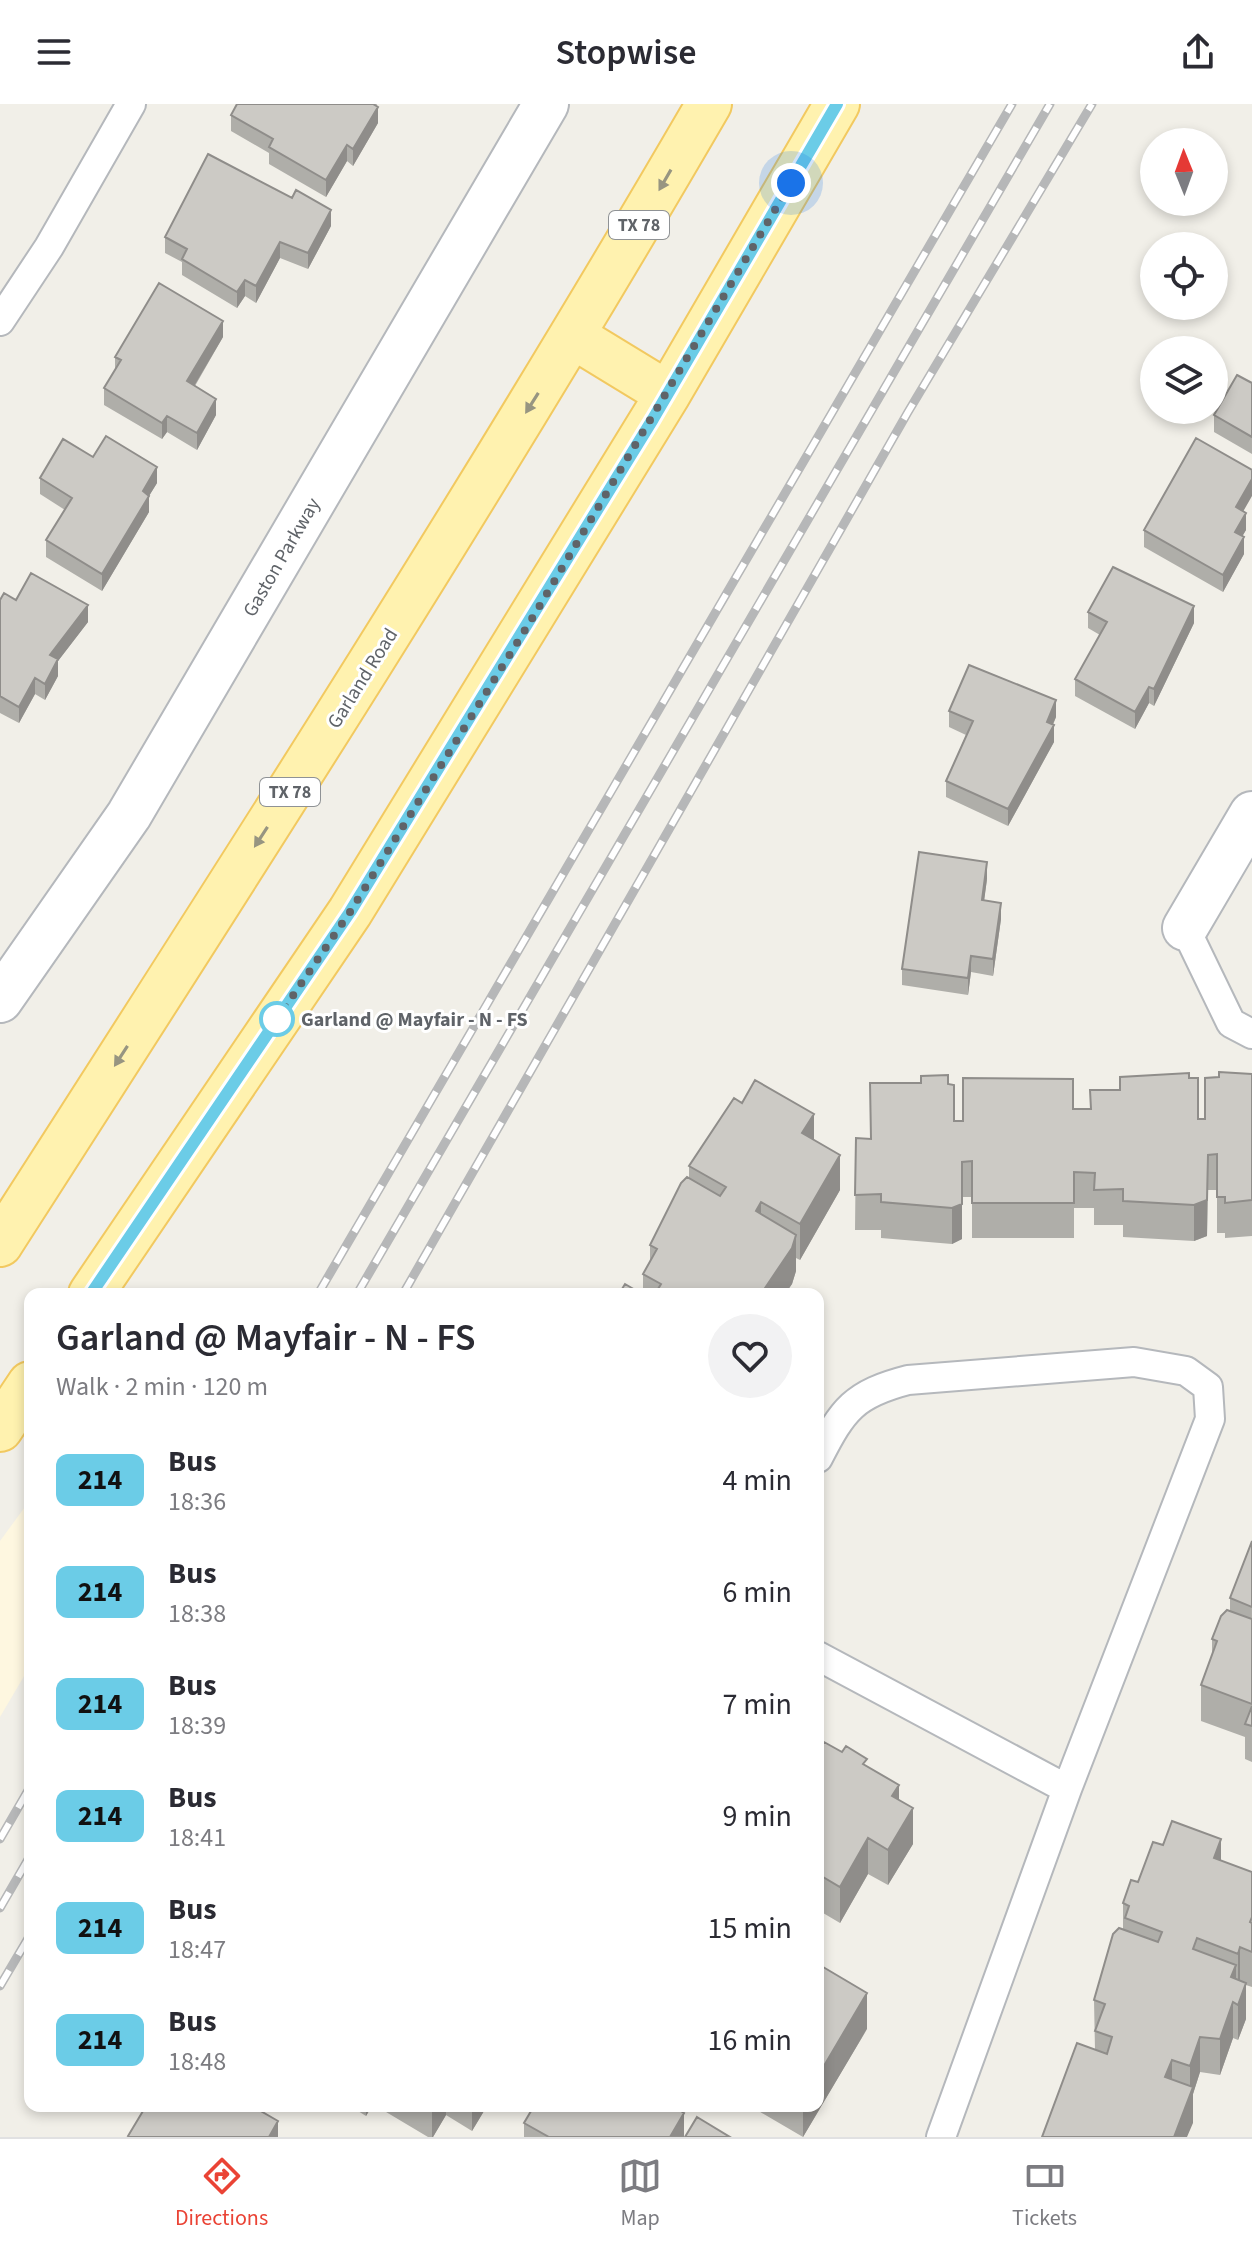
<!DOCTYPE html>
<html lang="en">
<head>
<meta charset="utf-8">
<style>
	:root { --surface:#fff; --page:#f2f2f3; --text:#2b2b33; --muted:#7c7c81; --line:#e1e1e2; --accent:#ea4335 }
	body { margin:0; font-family:"Source Sans 3",sans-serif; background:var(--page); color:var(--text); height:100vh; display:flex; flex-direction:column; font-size:30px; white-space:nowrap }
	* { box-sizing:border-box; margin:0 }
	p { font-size:26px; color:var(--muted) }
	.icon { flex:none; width:44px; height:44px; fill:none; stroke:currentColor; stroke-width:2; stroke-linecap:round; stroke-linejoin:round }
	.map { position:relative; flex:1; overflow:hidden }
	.details { position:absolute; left:24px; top:1184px; width:800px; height:824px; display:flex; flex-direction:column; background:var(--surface); border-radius:16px; box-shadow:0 4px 12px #0003 }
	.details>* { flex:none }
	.badge { padding:0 16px; border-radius:12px; font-size:28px; line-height:52px }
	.needle { width:52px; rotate:359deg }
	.fabs { position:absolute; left:1140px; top:24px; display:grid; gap:16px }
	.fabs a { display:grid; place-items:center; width:88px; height:88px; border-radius:50%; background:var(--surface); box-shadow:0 4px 12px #0003; font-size:40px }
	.you { position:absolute; width:40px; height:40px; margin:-20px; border:6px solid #fff; border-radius:50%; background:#1a73e8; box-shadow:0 0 0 12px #1a73e833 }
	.map>.badge { position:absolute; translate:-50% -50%; box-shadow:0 0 0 4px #fff }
	.round { display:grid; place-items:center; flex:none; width:84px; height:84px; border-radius:42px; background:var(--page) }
	.summary { display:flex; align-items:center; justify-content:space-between; height:136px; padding:0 32px }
	h1 { font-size:38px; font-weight:600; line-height:60px }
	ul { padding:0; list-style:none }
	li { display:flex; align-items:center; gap:24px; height:112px; padding:0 32px }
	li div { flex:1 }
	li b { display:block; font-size:30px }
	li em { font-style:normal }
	li .badge { min-width:88px; font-weight:700; text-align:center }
	header { display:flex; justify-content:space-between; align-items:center; height:104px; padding:0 32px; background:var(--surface); font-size:36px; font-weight:600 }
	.tabs { display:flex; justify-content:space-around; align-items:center; height:112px; border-top:2px solid var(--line); background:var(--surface); font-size:22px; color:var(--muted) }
	.tabs a { display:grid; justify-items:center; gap:4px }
	.tabs .active { color:var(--accent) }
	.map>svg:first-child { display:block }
	.commercial { fill:#fef7e0 }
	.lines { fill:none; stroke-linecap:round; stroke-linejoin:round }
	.service-casing { stroke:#b5b8bc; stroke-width:32 }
	.minor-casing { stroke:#b5b8bc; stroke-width:48 }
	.primary-casing { stroke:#f2c960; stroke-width:48 }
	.service { stroke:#fff; stroke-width:28 }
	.minor { stroke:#fff; stroke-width:44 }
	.primary { stroke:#fff2af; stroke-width:44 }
	.rail-casing { stroke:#b6b7b8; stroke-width:9 }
	.rail { stroke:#fff; stroke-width:6; stroke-dasharray:18; stroke-linecap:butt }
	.wall { fill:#afaea9 }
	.shaded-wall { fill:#8f8d8a }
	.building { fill:#cccac5; stroke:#8f8d8a; stroke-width:2 }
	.oneway { fill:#979581 }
	.line-casing { stroke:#fff; stroke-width:18 }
	.line { stroke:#6bcce7; stroke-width:12 }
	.walk { stroke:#5f6368; stroke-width:8; stroke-dasharray:0 14.4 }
	.stop-dot { fill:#fff; stroke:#6bcce7; stroke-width:4 }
	.labels { text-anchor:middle; stroke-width:6; stroke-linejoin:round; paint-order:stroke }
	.shield { fill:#fff; stroke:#8f9295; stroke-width:2 }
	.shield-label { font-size:18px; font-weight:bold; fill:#5f6368 }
	.street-label { font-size:20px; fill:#5f6368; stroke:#fff }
	.stop-label { font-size:20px; font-weight:bold; fill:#5f6368; stroke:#fff; text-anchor:start }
</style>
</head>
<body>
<header><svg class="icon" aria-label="menu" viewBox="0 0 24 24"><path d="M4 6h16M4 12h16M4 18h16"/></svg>Stopwise<svg class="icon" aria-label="share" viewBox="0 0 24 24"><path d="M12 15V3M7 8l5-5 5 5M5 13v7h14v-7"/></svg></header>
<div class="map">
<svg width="1252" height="2033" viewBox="0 0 1252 2033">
	<rect width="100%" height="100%" fill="#f1efe8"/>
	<path class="commercial" d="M30,1396V1562L0,1613V1437Z"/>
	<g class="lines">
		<g class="service-casing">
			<path id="service" d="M0,217L49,143L131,0
				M1185,824L1231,919L1252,930
				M818,1354C843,1305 854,1290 908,1276L1134,1258L1186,1267L1208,1283L1210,1315L1067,1685L818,1552
				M941,2033L1067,1685"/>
		</g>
		<g class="minor-casing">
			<path id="minor" d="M1185,824L1252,710
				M0,896L129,711L546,0"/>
		</g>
		<g class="primary-casing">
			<path id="primary" d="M573,232L668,290
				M0,1140C242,763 484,387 709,0
				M91,1190L350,808L668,290L837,0
				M0,1325L30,1280"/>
		</g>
		<use href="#service" class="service"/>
		<use href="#minor" class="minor"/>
		<use href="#primary" class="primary"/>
		<g class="rail-casing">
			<path id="rail" d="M318,1190L1012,0
				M357,1190L1050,0
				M403,1190L908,308L1092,0
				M0,1735L30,1683
				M0,1804L30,1752
				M0,1882L30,1831"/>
		</g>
		<use href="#rail" class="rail"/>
	</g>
	<path class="wall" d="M237,0H377L376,2L378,19L353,62L347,57L326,93L269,60V49L231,27V11Z
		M331,122L308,165L280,154L256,199L245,192L237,204L182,171V158L165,149V133Z
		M223,233L195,282L216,311L197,346L167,328L162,335L104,301V284L115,266V253Z
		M1252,279V350L1214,328V311Z
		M93,353L157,379L149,392V408L102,487L46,453V436L65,406L40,390V374Z
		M1243,407L1246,426L1242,432L1244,450L1223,488L1144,443V426Z
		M0,496H16L88,518L58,557V572L45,596L35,590L19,619L0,609Z
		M1088,508L1194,519L1154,602L1149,599L1135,625L1075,592V575L1100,531L1088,524Z
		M949,607L1056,613L1053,621L1054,638L1008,722L946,693V677L966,631L949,623Z
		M987,775L984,796L1001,815L993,872L971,868L968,891L902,881V865Z
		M1252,970V1132L1225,1134V1129H1217V1086H1208L1207,1132L1194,1137L1123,1133V1121H1094V1104H1074V1134H972V1093H962V1135L952,1140L881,1134V1126H855L856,1034L870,1035L948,980L954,1017H963L1073,1005H1090L1120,986L1189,974L1198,1015H1205L1219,973Z
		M814,1036L840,1086L800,1156L796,1154V1167L792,1180L785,1190H643V1170L650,1157V1141L689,1074V1062Z
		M1252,1437V1658L1245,1655V1633L1201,1617V1581L1212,1551V1535L1230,1507V1494Z
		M818,1634V1649L867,1662L899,1696L913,1740L888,1781L868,1770L840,1819L818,1806Z
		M1221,1757L1252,1768V1883L1246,1881V1915L1238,1936L1233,1934L1220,1971L1200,1968L1193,1990V2019L1095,1946L1094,1896L1123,1825V1799L1138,1778Z
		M867,1925L803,2033L750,2002H818Z
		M350,2002H372L366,2012Z
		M376,2002H487L472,2027L446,2011L433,2033H428Z
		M524,2019L684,2033H524Z"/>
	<path class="shaded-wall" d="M378,3V19L353,62V45Z
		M347,41V57L326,93V76Z
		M331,106V122L308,165V149Z
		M280,138V154L256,199V182Z
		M245,176V192L237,204V188Z
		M223,217V233L187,294V277Z
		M216,295V311L197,346V329Z
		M167,312V328L162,335V319Z
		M157,363V379L149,392V408L102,487V470L143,387Z
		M1252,375V392L1236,420V403Z
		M1246,409V426L1235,445V428Z
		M1244,433V450L1223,488V471Z
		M88,501V518L58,557V572L45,596V580L50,551Z
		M1194,502V519L1154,602V585Z
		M35,574V590L19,619V603Z
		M1149,583V599L1135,625V608Z
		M1056,596V613L1047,633L1054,621V638L1008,722V705Z
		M987,758V775L982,813V796Z
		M1001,799V815L993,872V855Z
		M971,852V868L968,891V874Z
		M814,1010V1046L802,1029Z
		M840,1051V1086L800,1156V1120Z
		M1208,1051L1207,1132L1194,1137V1101Z
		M761,1098V1134L756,1107Z
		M962,1100V1135L952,1140V1104Z
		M796,1131V1167L792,1180L785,1190H761Z
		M899,1681V1717L892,1692Z
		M913,1704V1740L888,1781V1746Z
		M868,1734V1770L840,1819V1783Z
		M1221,1735V1770L1214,1754Z
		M1240,1843V1879L1238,1885V1850Z
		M1236,1861V1896L1233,1898V1934L1220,1971V1935L1231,1873Z
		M1246,1879V1915L1238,1936V1901Z
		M867,1889V1925L803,2033V2002H818V1972Z
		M1200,1933V1968L1193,1990V2019L1187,2033H1174L1190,1990V1962Z
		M1172,1956V1991L1165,1973Z
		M366,2002H372L366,2012Z
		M432,2002H446V2011L433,2033H432Z
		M472,2002H487L472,2027Z
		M684,2009V2033H670Z
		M278,2017V2033H269Z"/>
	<path class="building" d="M237,0H373L378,3L353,45L347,41L326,76L269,43L273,35L231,11Z
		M208,50L292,94L296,86L331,106L308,149L280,138L256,182L245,176L237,188L182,155L187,145L165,133Z
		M159,179L223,217L187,277L216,295L197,329L167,312L162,319L104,284L121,256L115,253Z
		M1237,271L1252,279V333L1214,311Z
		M106,332L157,363L143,387L149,392L102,470L46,436L72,394L40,374L63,335L93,353Z
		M1196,334L1252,366V375L1236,403L1246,409L1235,428L1244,433L1223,471L1144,426Z
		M1113,463L1194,502L1154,585L1149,583L1135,608L1075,575L1107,518L1088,508Z
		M31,469L88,501L50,551L58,555L45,580L35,574L19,603L0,592V496L4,489L16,496Z
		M969,561L1056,596L1047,618L1054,621L1008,705L946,677L973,617L949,607Z
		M919,748L987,758L982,796L1001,799L993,855L971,852L968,874L902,865Z
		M1219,968L1252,970V1096L1225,1099V1093H1217V1050L1208,1051L1207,1096L1194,1101L1123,1097V1085L1094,1086L1095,1069L1074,1068V1099H972V1057L962,1058V1100L952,1104L881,1098V1090L855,1091L856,1034L871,1035L870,979H921V972L948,971V980L954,981V1017H963V974L1073,975V1005H1091L1090,986H1120V973L1189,969V974H1198V1015H1205V974L1219,973Z
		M755,976L814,1010L802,1029L840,1051L800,1120L761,1098L756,1107L796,1131L792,1144L761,1190H655L661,1180L643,1170L657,1145L650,1141L681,1079L687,1073L720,1092L726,1083L689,1062L734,994L742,999Z
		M625,1180L642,1190H619Z
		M1252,1437V1503L1230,1494Z
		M1227,1506L1252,1515V1600L1201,1581L1217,1537L1212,1535L1221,1512Z
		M1252,1602V1622L1245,1620Z
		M824,1638L842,1648L846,1642L867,1655L863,1660L899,1681L892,1692L913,1704L888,1746L868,1734L840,1783L818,1770V1649Z
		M1172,1717L1221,1735L1214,1754L1252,1768V1813L1250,1818L1252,1819V1848L1240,1843L1238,1850L1197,1834L1193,1845L1236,1861L1231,1873L1246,1879L1238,1901L1233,1898L1220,1935L1200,1933L1190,1962L1172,1956L1165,1973L1193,1983L1174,2033H1042L1077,1939L1107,1950L1112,1933L1095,1927L1105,1900L1094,1896L1113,1830L1119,1824L1158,1838L1162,1828L1125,1814L1129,1802L1123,1799L1131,1776L1138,1778L1153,1738L1163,1741Z
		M818,1860L867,1889L818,1972Z
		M146,2002H252L278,2017L269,2033H130L128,2032Z
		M534,2002H673L684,2009L670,2033H549L524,2019Z
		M697,2013L730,2033H685Z"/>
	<defs><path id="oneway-solid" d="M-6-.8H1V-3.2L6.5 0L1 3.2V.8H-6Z" transform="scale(2)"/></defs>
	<g class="oneway">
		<use href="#oneway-solid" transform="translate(665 76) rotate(120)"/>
		<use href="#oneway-solid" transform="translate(532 299) rotate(122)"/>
		<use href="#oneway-solid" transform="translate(261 733) rotate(123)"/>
		<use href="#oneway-solid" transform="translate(121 952) rotate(123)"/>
	</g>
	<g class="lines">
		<g class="line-casing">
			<path id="line" d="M91,1190L350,808L653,315L837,0"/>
		</g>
		<use href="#line" class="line"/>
		<path class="walk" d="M277,915L350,808L530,518L791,79"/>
	</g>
	<circle class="stop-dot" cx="277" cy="915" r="16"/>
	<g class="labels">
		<g class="shield">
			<rect x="609" y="107" width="60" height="28" rx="6"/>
			<rect x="260" y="674" width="60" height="28" rx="6"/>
		</g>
		<g class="shield-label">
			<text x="639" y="127">TX 78</text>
			<text x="290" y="694">TX 78</text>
		</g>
		<g class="street-label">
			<text transform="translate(281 453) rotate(-60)" y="7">Gaston Parkway</text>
			<text transform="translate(362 574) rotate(-58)" y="7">Garland Road</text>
		</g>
		<g class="stop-label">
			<text x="301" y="922">Garland @ Mayfair - N - FS</text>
		</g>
	</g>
</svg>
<div class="fabs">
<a><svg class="needle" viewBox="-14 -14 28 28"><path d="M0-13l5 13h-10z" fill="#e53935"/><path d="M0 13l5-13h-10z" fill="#7c7c81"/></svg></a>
<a><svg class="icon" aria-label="locate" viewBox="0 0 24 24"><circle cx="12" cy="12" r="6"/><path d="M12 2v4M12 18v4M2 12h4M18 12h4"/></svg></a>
<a><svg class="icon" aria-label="layers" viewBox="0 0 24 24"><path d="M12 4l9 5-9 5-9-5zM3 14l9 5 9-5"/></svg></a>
</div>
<div class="you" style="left:791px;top:79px"></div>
<section class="details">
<div class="summary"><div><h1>Garland @ Mayfair - N - FS</h1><p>Walk · 2 min · 120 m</p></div><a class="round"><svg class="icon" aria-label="heart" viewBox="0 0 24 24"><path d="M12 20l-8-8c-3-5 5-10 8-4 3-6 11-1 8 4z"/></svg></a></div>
<ul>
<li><span class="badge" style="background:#6bcce7;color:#111">214</span><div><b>Bus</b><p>18:36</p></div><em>4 min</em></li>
<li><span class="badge" style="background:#6bcce7;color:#111">214</span><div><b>Bus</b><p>18:38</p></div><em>6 min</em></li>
<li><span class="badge" style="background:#6bcce7;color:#111">214</span><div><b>Bus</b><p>18:39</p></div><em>7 min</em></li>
<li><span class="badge" style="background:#6bcce7;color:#111">214</span><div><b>Bus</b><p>18:41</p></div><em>9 min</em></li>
<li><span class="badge" style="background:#6bcce7;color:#111">214</span><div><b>Bus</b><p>18:47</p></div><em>15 min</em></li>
<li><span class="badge" style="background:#6bcce7;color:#111">214</span><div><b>Bus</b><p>18:48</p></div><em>16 min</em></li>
</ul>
</section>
</div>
<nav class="tabs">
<a class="active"><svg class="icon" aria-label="directions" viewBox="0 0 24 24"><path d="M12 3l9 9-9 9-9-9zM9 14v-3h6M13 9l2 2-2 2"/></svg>Directions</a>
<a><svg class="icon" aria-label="map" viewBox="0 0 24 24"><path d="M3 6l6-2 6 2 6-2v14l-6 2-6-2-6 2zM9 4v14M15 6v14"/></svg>Map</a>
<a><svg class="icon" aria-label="tickets" viewBox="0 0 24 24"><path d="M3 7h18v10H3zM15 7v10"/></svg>Tickets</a>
</nav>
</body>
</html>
